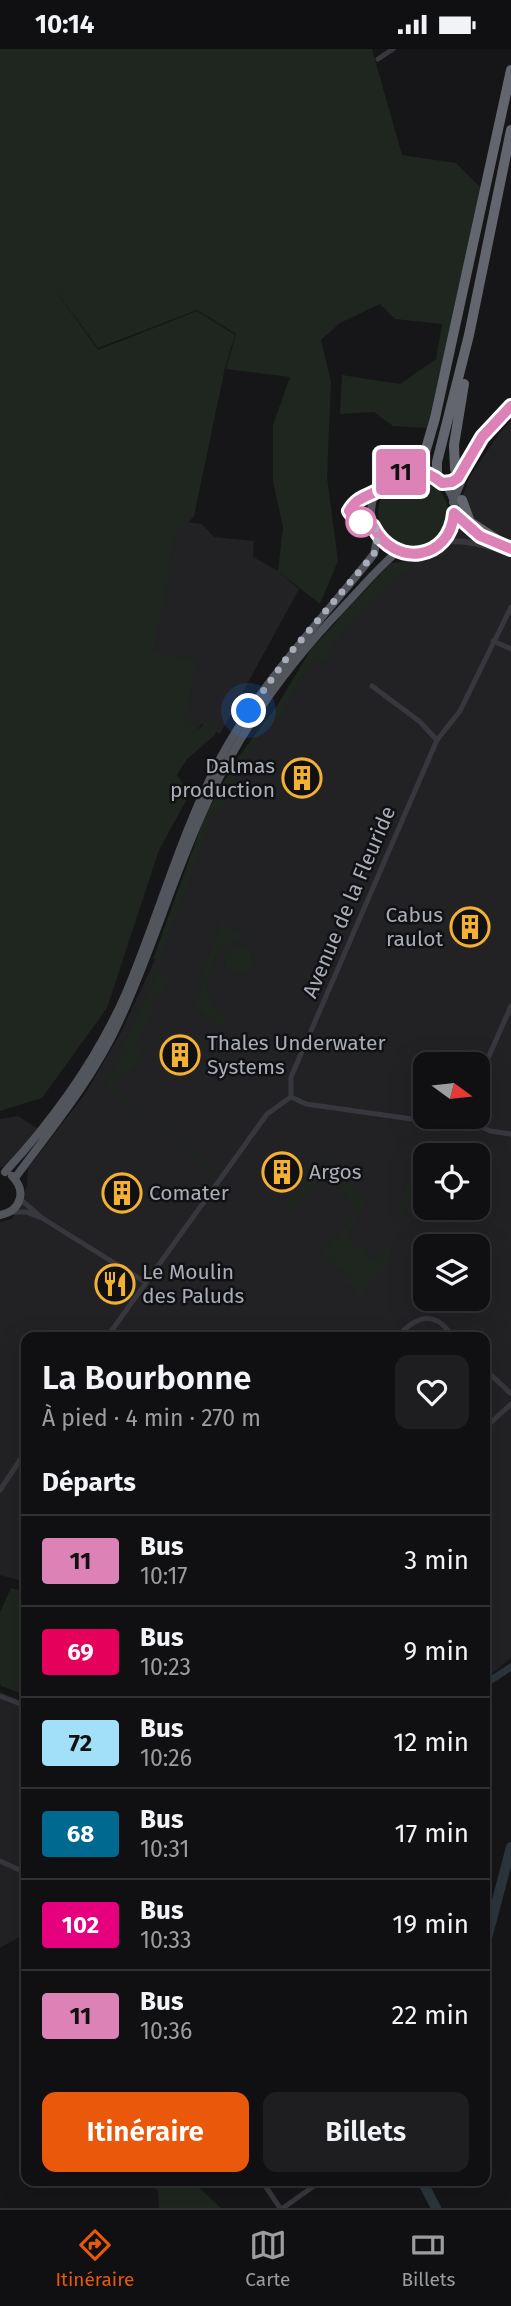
<!DOCTYPE html>
<html lang="fr">
<head>
<meta charset="utf-8">
<style>
	:root { --surface:#101012; --page:#1e1e20; --text:#f1f3f6; --muted:#9c9d9f; --line:#303032; --accent:#ea580c }
	body { margin:0; font-family:"Fira Sans",sans-serif; background:var(--page); color:var(--text); height:100vh; display:flex; flex-direction:column; font-size:26px; white-space:nowrap }
	* { box-sizing:border-box; margin:0 }
	p { font-size:23px; color:var(--muted) }
	.icon { flex:none; width:38px; height:38px; fill:none; stroke:currentColor; stroke-width:2; stroke-linecap:round; stroke-linejoin:round }
	.map { position:relative; flex:1; overflow:hidden }
	.sheet { position:absolute; left:21px; top:1283px; width:469px; height:854px; display:flex; flex-direction:column; background:var(--surface); border-radius:14px; box-shadow:0 7px 28px #0002,0 0 0 2px var(--line) }
	.sheet>* { flex:none }
	.badge { padding:0 14px; border-radius:5px; font-size:24px; line-height:46px }
	.needle { width:46px; rotate:105deg }
	.tools { position:absolute; left:413px; top:1003px; display:grid; gap:14px }
	.tools a { display:grid; place-items:center; width:77px; height:77px; border-radius:14px; background:var(--surface); box-shadow:0 7px 28px #0002,0 0 0 2px var(--line); font-size:35px }
	.you { position:absolute; width:35px; height:35px; margin:-18px; border:5px solid #fff; border-radius:50%; background:#1a73e8; box-shadow:0 0 0 10px #1a73e833 }
	.map>.badge { position:absolute; translate:-50% -50%; box-shadow:0 0 0 4px #fff }
	h2 { padding:0 21px; font-size:26px; line-height:63px }
	.round { display:grid; place-items:center; flex:none; width:74px; height:74px; border-radius:14px; background:var(--page) }
	.summary { display:flex; align-items:center; justify-content:space-between; height:119px; padding:0 21px }
	h1 { font-size:33px; font-weight:600; line-height:52px }
	.action { display:flex; gap:14px; margin-top:auto; padding:14px 21px }
	.action a { flex:1; height:80px; border-radius:14px; background:var(--accent); color:#fff; font-size:28px; font-weight:600; line-height:80px; text-align:center }
	.action a+a { background:var(--page); color:var(--text) }
	ul { padding:0; list-style:none }
	li { display:flex; align-items:center; gap:21px; height:91px; padding:0 21px; border-top:2px solid var(--line) }
	li div { flex:1 }
	li b { display:block; font-size:26px }
	li em { font-style:normal }
	li .badge { min-width:77px; font-weight:700; text-align:center }
	.status { display:flex; justify-content:space-between; align-items:center; height:49px; padding:0 35px; background:var(--surface); direction:ltr }
	.status svg { height:19px; fill:currentColor }
	.tabs { display:flex; justify-content:space-around; align-items:center; height:98px; border-top:2px solid var(--line); background:var(--surface); font-size:19px; color:var(--muted) }
	.tabs a { display:grid; justify-items:center; gap:4px }
	.tabs .current { color:var(--accent) }
	.map>svg:first-child { display:block }
	.built { fill:#222225; fill-rule:evenodd }
	.green { fill:#1e261f }
	.lines { fill:none; stroke-linecap:round; stroke-linejoin:round }
	.canal { stroke:#2c353c; stroke-width:7 }
	.river { stroke:#2c353c; stroke-width:10 }
	.minor { stroke:#37383d; stroke-width:5 }
	.tertiary { stroke:#37383d; stroke-width:6 }
	.primary { stroke:#53555c; stroke-width:8 }
	.motorway { stroke:#63666e; stroke-width:10 }
	.line-casing { stroke:#fff; stroke-width:16 }
	.line { stroke:#dc82b6; stroke-width:10 }
	.walk { stroke:#a8adb8; stroke-width:7; stroke-dasharray:0 12.6 }
	.stop-dot { fill:#fff; stroke:#dc82b6; stroke-width:3.5 }
	.labels { text-anchor:middle; stroke-width:5; stroke-linejoin:round; paint-order:stroke }
	.poi-label { font-size:21px; fill:#a8adb8; stroke:#111113; text-anchor:start }
	.street-label { font-size:21px; fill:#a8adb8; stroke:#111113 }
</style>
</head>
<body>
<div class="status"><b>10:14</b><svg viewBox="0 0 49 12"><path d="M0 12V9h3v3zM5 12V6h3v6zM10 12V3h3v9zM15 12V0h3v12zM26 1h20v11H26zM47 4h2v5h-2z"/></svg></div>
<div class="map">
<svg width="511" height="2159" viewBox="0 0 511 2159">
	<rect width="100%" height="100%" fill="#161618"/>
	<path class="built" d="M511,372V1609L485,1630V1288H26V1533L0,1526V1173L12,1170L27,1137L28,1119L85,1045L120,985L154,913L199,786L228,731L341,566L391,514L422,510L445,498L469,429L499,384ZM425,1015H478V1068H425ZM425,1106H478V1158H425ZM425,1197H478V1250H425Z
		M177,472L202,475L214,488L254,492L253,508L278,522L299,540L220,685L202,675L194,685L143,608L146,575Z
		M18,1067L37,1079L6,1117L0,1118V1070Z
		M0,1643L26,1653V1884L0,1899Z"/>
	<path class="green" d="M0,0H372L402,106L456,114L483,141L427,379L393,377L374,363L340,365L342,326L400,335L436,310L442,275L395,270L380,255L340,274L321,291L331,333L327,428L338,512L320,555L278,522L283,478L273,432V376L290,328L226,320L236,285L197,261L98,299L53,238L98,301L197,262L235,286L225,319L194,467L172,492L165,556L156,582L154,603L196,611L189,654L183,668L199,680L209,669L218,678L215,686L187,710L177,726L185,739L187,750L159,801L107,959L42,1049L0,1062Z
		M378 464a35 35 0 1 1 70 0a35 35 0 1 1-70 0Z
		M392,514L413,516L407,522H402C381,547 333,584 326,613L315,614L283,656L288,660C282,668 278,668 271,674C256,689 243,712 234,731L240,739L212,768L160,911L153,910L205,767L236,711L277,657L311,600Z
		M222,871L252,895C246,894 240,892 234,893C215,896 208,926 207,942L213,956L226,971L219,981L196,957L204,920Z
		M224 911a14 14 0 1 1 28 0a14 14 0 1 1-28 0Z
		M158,921L170,932L149,960L153,964L149,969L152,971L136,993L141,1008L131,1023L126,1021L111,1035L190,1101L217,1120L214,1123L106,1036Z
		M422,1096L424,1097L423,1103L428,1105L425,1106V1113L405,1162L400,1161L405,1148L402,1146Z
		M329,1110L357,1145L367,1151L347,1187L375,1213L381,1206L380,1204L385,1196L395,1207L360,1249L354,1240L344,1232L346,1227L321,1205L341,1183L357,1159L341,1141L343,1139L325,1126L290,1161L285,1156Z
		M11,1539L26,1543V1646L1,1637L0,1633V1563Z
		M148,2132H199L197,2137L221,2159H159L158,2142Z"/>
	<g class="lines">
		<path class="canal" d="M485,1635L511,1618"/>
		<path class="river" d="M485,1897L511,1798
			M422,2132L436,2159"/>
		<path class="minor" d="M378,10L393,0
			M493,592L511,600
			M437,691L460,662L511,558
			M478,1032L511,957
			M291,1048V1028L437,691L419,672L372,637
			M291,1048L306,1055L447,1075L467,1071L490,1082L511,1085
			M11,1163H26L42,1169L20,1150
			M42,1169L145,1233
			M107,1288L267,1065L291,1048
			M397,1288C407,1277 422,1264 437,1272C443,1274 449,1283 454,1288
			M485,1320L510,1344
			M485,1379L511,1355
			M0,1441L26,1402
			M0,1647L26,1657
			M0,1812L26,1824
			M262,2132L280,2159
			M283,2159L321,2132"/>
		<path class="tertiary" d="M454,464L479,487L496,494
			M442,493C467,490 487,497 511,505"/>
		<path class="primary" d="M371 463a42 42 0 1 1 84 0a42 42 0 1 1-84 0Z
			M442,434L452,433L458,429L482,388L511,357
			M453,453L464,426
			M5,1123C53,1071 97,1010 126,944C159,866 181,783 221,708C262,632 321,572 374,505L378,486
			M15,1129C51,1080 92,1031 118,975C152,903 173,826 207,754C241,679 289,614 346,555C363,537 379,518 398,502
			M0,1166C21,1162 27,1142 12,1127"/>
		<path class="motorway" d="M455,420L454,396L464,335
			M413,421L424,407L435,369L511,21
			M437,429V413L469,286L511,81
			M462,451L470,473L510,499"/>
	</g>
	<g class="lines">
		<g class="line-casing">
			<path id="line" d="M511,357L482,388L458,429L452,433L442,434C426,420 403,417 386,431C382,435 379,441 375,443C363,449 356,450 349,462L356,471L373,477C394,519 450,512 454,464L480,487L511,500"/>
		</g>
		<use href="#line" class="line"/>
		<path class="walk" d="M249,662L291,603L374,505L378,486L371,468L361,473"/>
	</g>
	<defs>
		<g id="building-ring" transform="scale(2.0125)"><circle r="9.5" fill="#111113" stroke="#f2b134" stroke-width="1.5"/><path d="M-4-6H4V6H1V3H-1V6H-4ZM-2.5-4.3h1.7v1.8h-1.7ZM.8-4.3h1.7v1.8H.8ZM-2.5-1h1.7V.8h-1.7ZM.8-1h1.7V.8H.8Z" fill="#f2b134"/></g>
		<g id="restaurant-ring" transform="scale(2.0125)"><circle r="9.5" fill="#111113" stroke="#f2b134" stroke-width="1.5"/><path d="M-5-6h1v4h1v-4h1v4h1v-4h1v5L-1.5 .5V6h-2V.5L-5-1ZM5-6V6H3V1.5H1.5Q1.5-4 5-6Z" fill="#f2b134"/></g>
	</defs>
	<g fill-rule="evenodd">
		<use href="#building-ring" x="302" y="729"/>
		<use href="#building-ring" x="470" y="878"/>
		<use href="#building-ring" x="180" y="1006"/>
		<use href="#building-ring" x="282" y="1123"/>
		<use href="#building-ring" x="122" y="1144"/>
		<use href="#restaurant-ring" x="115" y="1235"/>
	</g>
	<circle class="stop-dot" cx="361" cy="473" r="14"/>
	<g class="labels">
		<g class="poi-label">
			<text x="275" y="724" text-anchor="end">Dalmas<tspan x="275" dy="24">production</tspan></text>
			<text x="443" y="873" text-anchor="end">Cabus<tspan x="443" dy="24">raulot</tspan></text>
			<text x="207" y="1001">Thales Underwater<tspan x="207" dy="24">Systems</tspan></text>
			<text x="309" y="1130">Argos</text>
			<text x="149" y="1151">Comater</text>
			<text x="142" y="1230">Le Moulin<tspan x="142" dy="24">des Paluds</tspan></text>
		</g>
		<g class="street-label">
			<text transform="translate(349 853) rotate(-67)" y="7">Avenue de la Fleuride</text>
		</g>
	</g>
</svg>
<div class="tools">
<a><svg class="needle" viewBox="-14 -14 28 28"><path d="M0-13l5 13h-10z" fill="#e53935"/><path d="M0 13l5-13h-10z" fill="#9c9d9f"/></svg></a>
<a><svg class="icon" aria-label="locate" viewBox="0 0 24 24"><circle cx="12" cy="12" r="6"/><path d="M12 2v4M12 18v4M2 12h4M18 12h4"/></svg></a>
<a><svg class="icon" aria-label="layers" viewBox="0 0 24 24"><path d="M12 4l9 5-9 5-9-5zM3 14l9 5 9-5"/></svg></a>
</div>
<div class="you" style="left:249px;top:662px"></div>
<b class="badge" style="left:401px;top:423px;background:#dc82b6;color:#111">11</b>
<section class="sheet">
<div class="summary"><div><h1>La Bourbonne</h1><p>À pied · 4 min · 270 m</p></div><a class="round"><svg class="icon" aria-label="heart" viewBox="0 0 24 24"><path d="M12 20l-8-8c-3-5 5-10 8-4 3-6 11-1 8 4z"/></svg></a></div>
<h2>Départs</h2>
<ul>
<li><span class="badge" style="background:#dc82b6;color:#111">11</span><div><b>Bus</b><p>10:17</p></div><em>3 min</em></li>
<li><span class="badge" style="background:#e5005b;color:#fff">69</span><div><b>Bus</b><p>10:23</p></div><em>9 min</em></li>
<li><span class="badge" style="background:#a2dff9;color:#111">72</span><div><b>Bus</b><p>10:26</p></div><em>12 min</em></li>
<li><span class="badge" style="background:#006990;color:#fff">68</span><div><b>Bus</b><p>10:31</p></div><em>17 min</em></li>
<li><span class="badge" style="background:#e6007e;color:#fff">102</span><div><b>Bus</b><p>10:33</p></div><em>19 min</em></li>
<li><span class="badge" style="background:#dc82b6;color:#111">11</span><div><b>Bus</b><p>10:36</p></div><em>22 min</em></li>
</ul>
<div class="action"><a>Itinéraire</a><a>Billets</a></div>
</section>
</div>
<nav class="tabs">
<a class="current"><svg class="icon" aria-label="directions" viewBox="0 0 24 24"><path d="M12 3l9 9-9 9-9-9zM9 14v-3h6M13 9l2 2-2 2"/></svg>Itinéraire</a>
<a><svg class="icon" aria-label="map" viewBox="0 0 24 24"><path d="M3 6l6-2 6 2 6-2v14l-6 2-6-2-6 2zM9 4v14M15 6v14"/></svg>Carte</a>
<a><svg class="icon" aria-label="tickets" viewBox="0 0 24 24"><path d="M3 7h18v10H3zM15 7v10"/></svg>Billets</a>
</nav>
</body>
</html>
